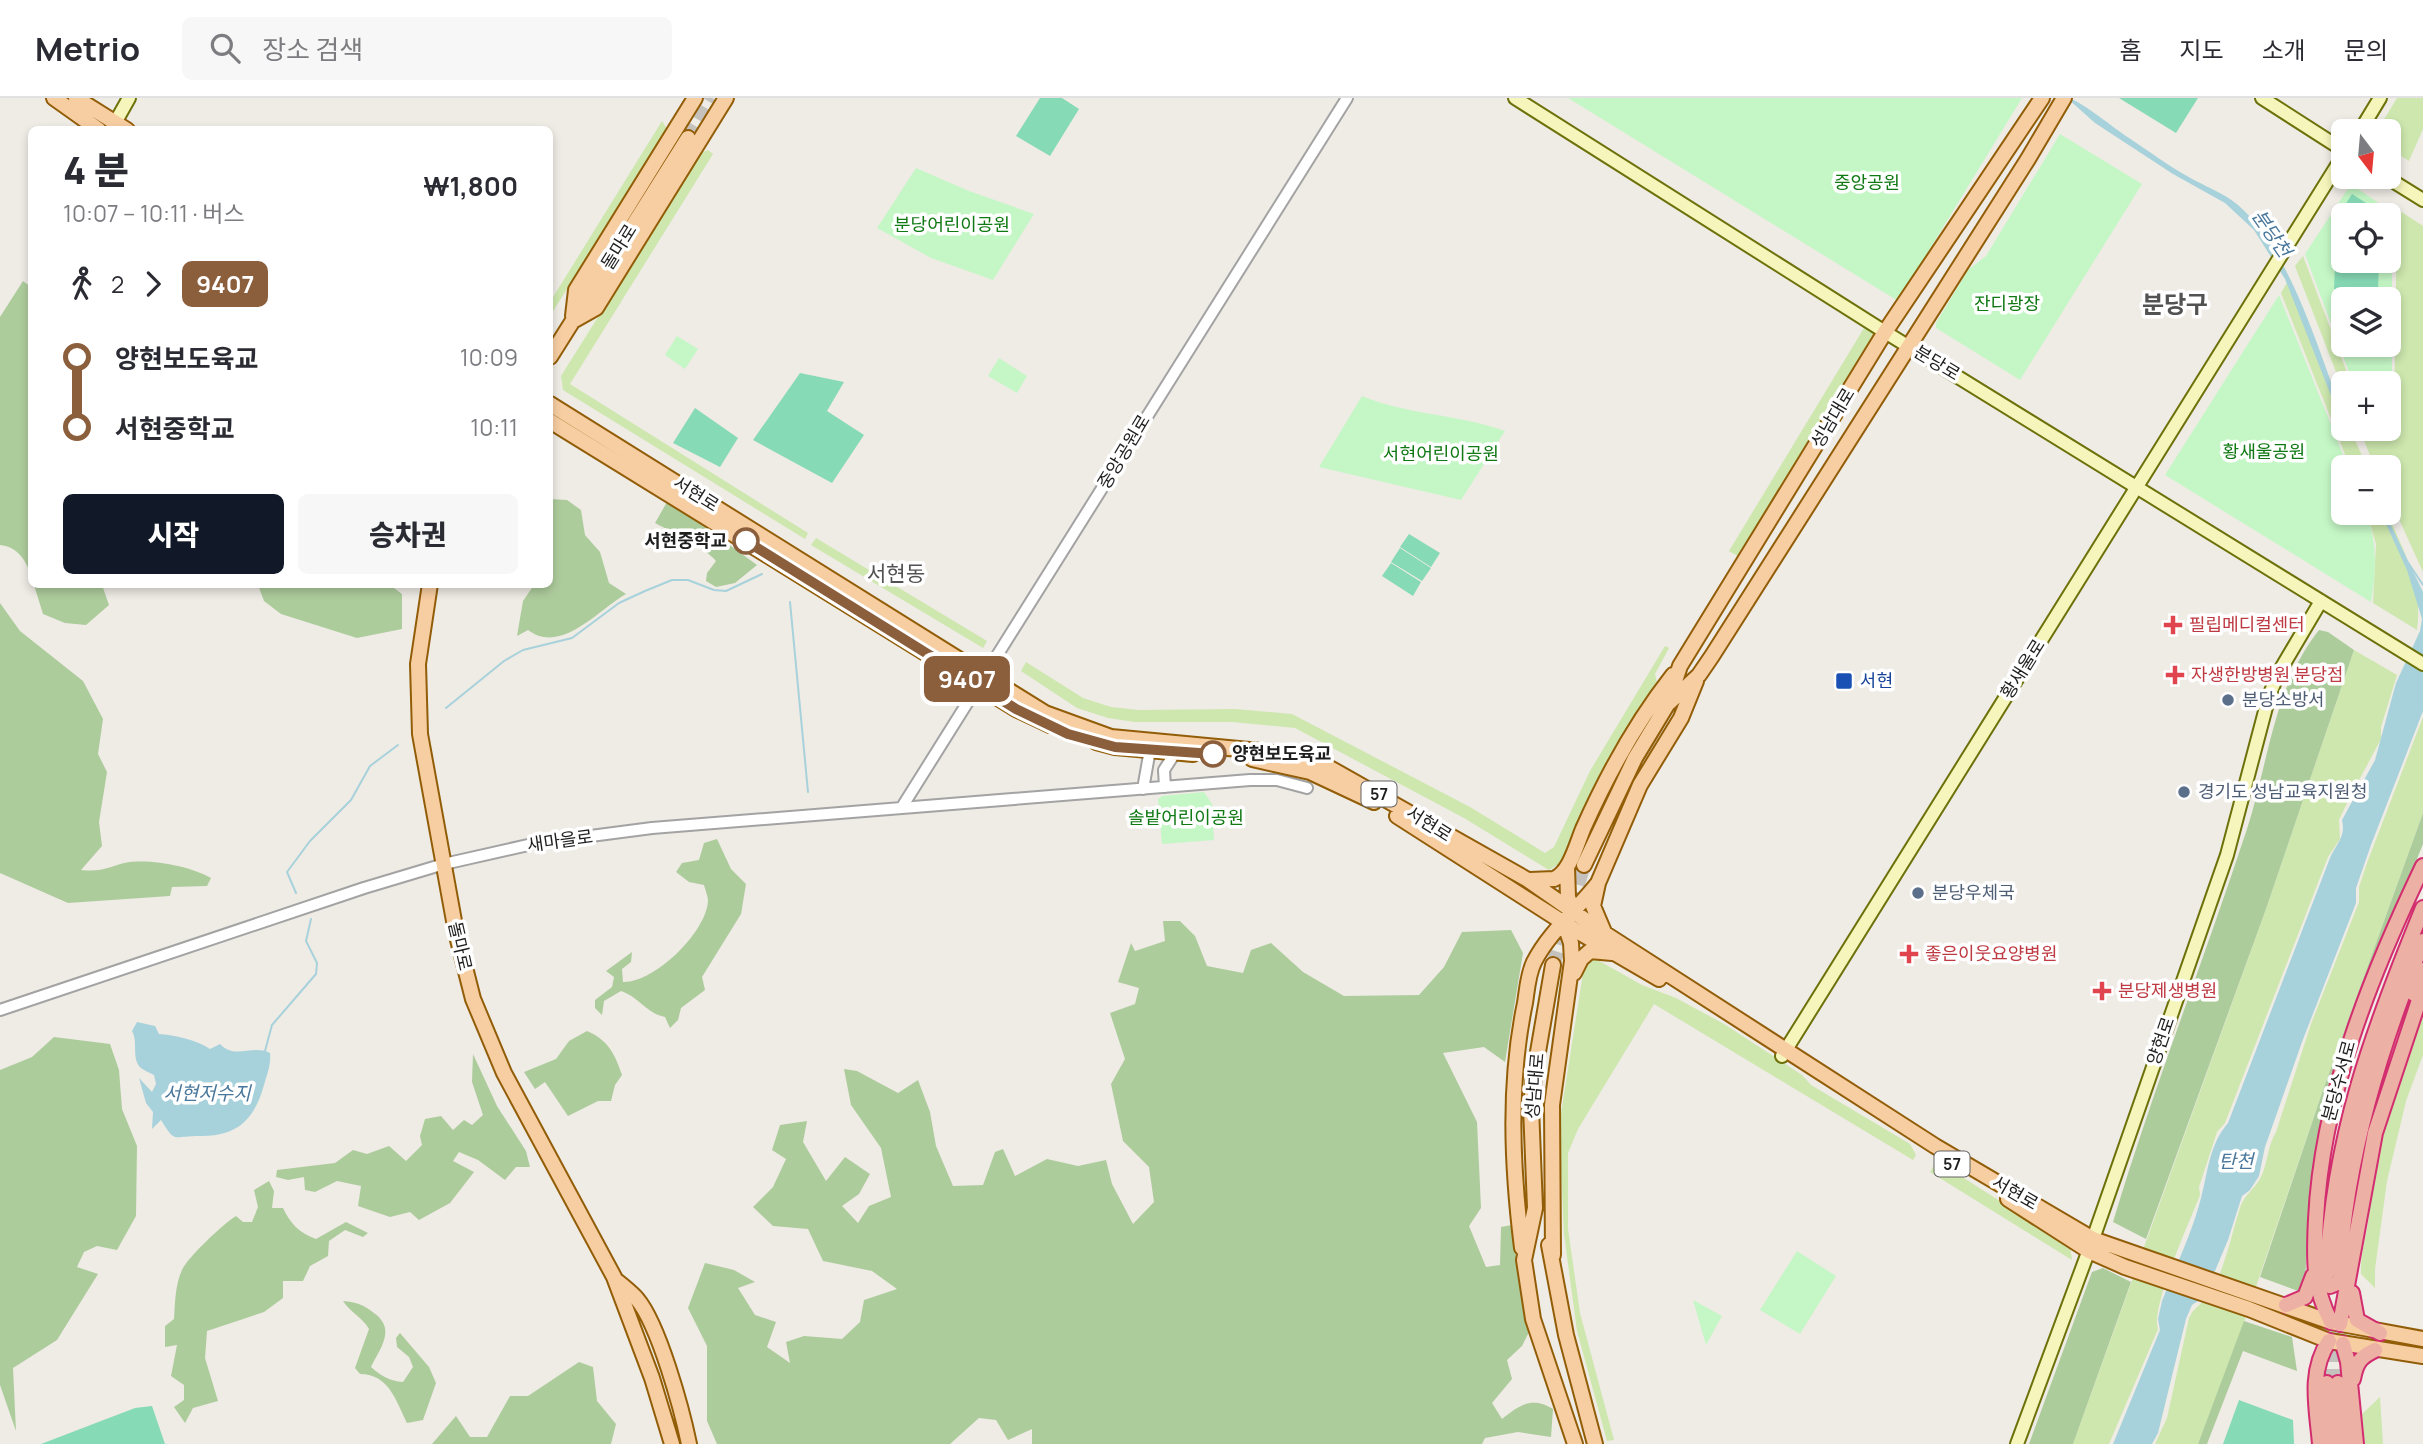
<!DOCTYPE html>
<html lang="ko">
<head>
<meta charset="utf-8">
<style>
	:root { --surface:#fff; --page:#f7f7f7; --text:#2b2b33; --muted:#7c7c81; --line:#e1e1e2; --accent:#111827 }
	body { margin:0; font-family:Manrope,"Noto Sans KR",sans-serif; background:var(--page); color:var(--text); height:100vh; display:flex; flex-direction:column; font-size:26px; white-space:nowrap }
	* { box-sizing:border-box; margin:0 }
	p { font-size:23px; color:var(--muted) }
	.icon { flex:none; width:38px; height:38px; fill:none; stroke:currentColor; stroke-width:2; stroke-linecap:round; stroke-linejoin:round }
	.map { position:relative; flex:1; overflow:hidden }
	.sheet { position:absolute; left:28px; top:28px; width:525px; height:462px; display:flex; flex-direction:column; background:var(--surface); border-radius:10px; box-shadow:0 4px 10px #0003 }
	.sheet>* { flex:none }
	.badge { padding:0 14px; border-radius:10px; font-size:24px; line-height:46px }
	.needle { width:46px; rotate:164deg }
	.tools { position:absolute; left:2331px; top:21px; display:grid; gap:14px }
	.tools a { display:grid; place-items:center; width:70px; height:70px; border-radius:10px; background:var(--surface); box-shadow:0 4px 10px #0003; font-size:35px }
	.map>.badge { position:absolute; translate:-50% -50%; box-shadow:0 0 0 4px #fff }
	.legs { display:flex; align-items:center; gap:10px; height:77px; padding:0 35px; font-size:23px }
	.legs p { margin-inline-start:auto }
	.headline { display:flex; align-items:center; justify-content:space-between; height:119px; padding:0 35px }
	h1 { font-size:38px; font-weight:800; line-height:52px }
	.button { display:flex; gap:14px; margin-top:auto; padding:14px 35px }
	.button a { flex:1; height:80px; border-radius:10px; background:var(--accent); color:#fff; font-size:28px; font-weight:800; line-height:80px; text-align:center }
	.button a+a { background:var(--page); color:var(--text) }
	ul { padding:0 35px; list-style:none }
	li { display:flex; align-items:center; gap:24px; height:70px; font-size:26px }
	li i { display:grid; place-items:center; width:10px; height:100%; margin:0 9px; background:currentColor }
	li i::after { content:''; width:18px; height:18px; margin:-9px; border:5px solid; border-radius:50%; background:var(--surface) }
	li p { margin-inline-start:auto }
	li:first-child i { background:linear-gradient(#0000 50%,currentColor 0) }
	li:last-child i { background:linear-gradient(currentColor 50%,#0000 0) }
	header { display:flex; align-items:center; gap:42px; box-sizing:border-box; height:98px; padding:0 35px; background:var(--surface); border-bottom:2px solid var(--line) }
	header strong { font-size:33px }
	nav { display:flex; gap:38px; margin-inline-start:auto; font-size:24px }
	.search { width:490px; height:63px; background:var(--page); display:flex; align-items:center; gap:18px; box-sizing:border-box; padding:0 24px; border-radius:10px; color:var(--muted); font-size:26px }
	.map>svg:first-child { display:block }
	.grass { fill:#cde7ae }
	.forest { fill:#adcc9c }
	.park { fill:#c5f7c6; fill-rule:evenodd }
	.pitch { fill:#87dab6 }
	.water { fill:#a8d2db }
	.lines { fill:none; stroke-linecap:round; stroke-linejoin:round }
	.stream { stroke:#a8d2db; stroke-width:2 }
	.primary-tunnel { stroke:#c5c2bd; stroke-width:14; stroke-dasharray:14 7; stroke-linecap:butt }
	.trunk-tunnel { stroke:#c5c2bd; stroke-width:14; stroke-dasharray:14 7; stroke-linecap:butt }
	.tertiary-casing { stroke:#a3a3a3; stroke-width:14 }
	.secondary-casing { stroke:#6c710a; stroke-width:16 }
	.primary-casing { stroke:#925d07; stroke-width:18 }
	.trunk-casing { stroke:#d22d6f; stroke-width:18 }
	.tertiary { stroke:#fff; stroke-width:10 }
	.secondary { stroke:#f6f6bc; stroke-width:12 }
	.primary { stroke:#f7cea2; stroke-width:14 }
	.trunk { stroke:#edb0a4; stroke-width:14 }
	.line-1-casing { stroke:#fff; stroke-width:16 }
	.line-1 { stroke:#8b5e3c; stroke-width:10 }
	.stop-1-dot { fill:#fff; stroke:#8b5e3c; stroke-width:3.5 }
	.health-dot { fill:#e0444e; stroke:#fff; stroke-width:2.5 }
	.transit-dot { fill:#1a4fb4; stroke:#fff; stroke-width:2.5 }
	.service-dot { fill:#5c6f8a; stroke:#fff; stroke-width:2.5 }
	.labels { text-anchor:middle; stroke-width:7; stroke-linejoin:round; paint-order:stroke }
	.shield { fill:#fff; stroke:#626262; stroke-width:2 }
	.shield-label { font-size:16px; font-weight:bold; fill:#1f1f1f }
	.park-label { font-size:18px; fill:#117914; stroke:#fff }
	.street-label { font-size:18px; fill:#1f1f1f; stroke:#fff }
	.stop-label { font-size:18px; font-weight:bold; fill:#1f1f1f; stroke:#fff; text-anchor:end }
	.health-label { font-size:18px; fill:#be3a42; stroke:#fff; text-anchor:start }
	.transit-label { font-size:18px; fill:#164399; stroke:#fff; text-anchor:start }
	.service-label { font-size:18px; fill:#4e5e75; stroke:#fff; text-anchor:start }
	.water-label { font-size:19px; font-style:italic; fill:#49779b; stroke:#fff }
	.quarter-label { font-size:21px; fill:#525252; stroke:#fff }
	.district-label { font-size:24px; font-weight:bold; fill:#525252; stroke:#fff }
</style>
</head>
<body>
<header>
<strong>Metrio</strong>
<div class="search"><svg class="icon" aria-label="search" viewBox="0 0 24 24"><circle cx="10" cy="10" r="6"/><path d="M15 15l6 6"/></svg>장소 검색</div>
<nav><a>홈</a><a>지도</a><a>소개</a><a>문의</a></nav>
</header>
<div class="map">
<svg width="2423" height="1346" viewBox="0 0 2423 1346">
	<rect width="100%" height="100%" fill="#efebe5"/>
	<path class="grass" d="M2397,0H2423V31L2409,63L2389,50V33H2377Z
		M662,23L667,31L550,218V204Z
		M708,52L713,56L570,286L808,435L805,441L563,292L561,278L701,55Z
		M2397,111L2423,128V474L2389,399V369H2375L2359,331H2368L2372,339L2380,342L2390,339L2394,331Z
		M2303,158L2351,285H2343V292L2295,168Z
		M2288,183L2343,314V331H2350L2367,369H2350L2281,195Z
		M1864,230L1873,235L1874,245L1743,461L1729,453Z
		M2367,415H2387C2405,456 2423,486 2417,532L2373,505L2376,446Z
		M816,440L987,543L983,550L811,447Z
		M1665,548L1669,550L1655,576L1657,585L1600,682L1565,762L1549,772L1464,720L1295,630L1232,624H1135L1108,620L1077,610L1021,573L1026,564L1083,600L1111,609L1139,612L1235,611L1292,616L1470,709L1545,755L1554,749L1590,673Z
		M2354,552L2397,577L2381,629V641L2349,701L2339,722L2340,741L2328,759L2225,1025L2217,1034L2199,1089L2200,1097C2190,1123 2150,1210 2158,1231L2109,1346H2073L2266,811Z
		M2423,619V715L2323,992L2233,1256L2198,1346H2155L2167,1320L2189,1220C2194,1209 2200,1208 2207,1199C2224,1178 2232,1133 2241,1107C2245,1097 2255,1090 2260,1081C2268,1066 2267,1049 2276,1034L2311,926L2359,804V789L2367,765Z
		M1594,860L1642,887L1676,900L1724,926L1802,977L1811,987L1910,1046L1916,1057L1913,1062L1654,906L1578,1031L1568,1055V1131L1580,1215L1614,1342L1607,1343L1577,1233L1564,1136L1560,1049V1022L1584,869Z
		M2423,908V957L2406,1003L2387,1083L2375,1171V1190L2361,1176C2360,1155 2367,1138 2369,1117C2376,1045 2400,976 2423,908Z
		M1935,1066L1945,1068L2061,1142L2070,1149L2072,1162L1930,1074Z
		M2380,1299L2383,1346H2365L2362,1316Z"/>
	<path class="forest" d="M23,183L32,190L31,479C27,463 18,449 0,447V219Z
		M550,401L567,402L581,412L585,437L600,454L609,485L626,496C598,512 561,557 528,532L517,538L523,503L534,487L550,486Z
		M667,404L676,408L757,467L735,485L716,489L706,483L707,475L716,463C699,444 677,437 655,425Z
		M34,487H102L109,507L86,527L65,525L43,516Z
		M258,487H390L402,496V531L357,540L281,516L264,503Z
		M0,505L20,533L83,583L103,621L98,656L107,674L99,724L102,748L81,772C101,774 106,770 124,765C149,760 190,768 211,780L207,788L172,789L170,798L68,805L0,775Z
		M2319,532L2328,534L2354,552L2266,811L2146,1141L2113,1124C2153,991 2204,862 2247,731C2269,663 2273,590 2319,532Z
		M2423,715V746L2355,913L2325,1014L2308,1114L2305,1190L2298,1193L2260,1179L2323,992Z
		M717,741L731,771L746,786L741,816L702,879L705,892L681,910L678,922L670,930L665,919C646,915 639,899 621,893L604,903L602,917L595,910V902L612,889L614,879L606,873L632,854L631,864L622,871L623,884C654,885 706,835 708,803C708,798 705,791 704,787L689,784L676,774L682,765L699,762L704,745Z
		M1163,823H1180L1195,838L1207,868L1243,875L1251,852L1271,845L1303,874L1344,898L1419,897L1444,869L1462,834L1511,832L1523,855L1505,964L1484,949L1443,955L1477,1024L1481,1110L1469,1128L1486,1169L1500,1167L1501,1129L1512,1127L1533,1226L1522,1248L1507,1262L1512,1281L1492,1305L1502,1321C1519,1307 1532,1298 1553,1311L1551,1339L1518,1334L1485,1340L1482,1346H1032V1331L1008,1342L996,1322L979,1320L950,1346H717L707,1323V1248L688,1210L705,1165L734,1172L755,1184L738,1190L755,1217L776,1224L767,1249L790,1265L786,1244L804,1238L842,1241L860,1224L864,1202L897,1191L872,1173L823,1163L808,1131L773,1128L753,1109L773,1089L786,1061L772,1052L780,1027L807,1023L803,1044L826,1083L845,1059L870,1076L859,1096L842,1108L858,1125L869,1108L891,1099L881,1050L851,1007L844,971L857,973L898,995L918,982L930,1014L936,1048L953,1088L983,1087L995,1054L1003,1051L1015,1078L1047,1061L1078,1068L1106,1062L1112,1086L1133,1126L1154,1104L1149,1069L1123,1043L1111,986L1125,961L1110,915L1135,906L1139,890L1118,884L1131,845L1135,853L1165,843Z
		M587,933C608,942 615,956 622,977L615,987L611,1003H598L568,1018L545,984L535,991L524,974L556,961L569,943Z
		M54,939L110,946L119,972L122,1011L137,1048L136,1118L117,1152L97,1148L84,1154L77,1169L98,1176L57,1242L13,1270L16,1333L0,1287V972L32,959Z
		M473,956L497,1008L526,1053L530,1069H516L505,1082L478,1062L459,1054L453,1063L474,1074L450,1105L419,1122L410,1114L390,1119L358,1108L361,1088L337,1083L315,1094L305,1092L304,1079L288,1082L276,1079L277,1072L335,1065L353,1052L367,1056L389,1048L406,1063L422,1047L420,1038L425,1021L441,1018L453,1032L464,1022L472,1027L483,1017L472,984Z
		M269,1083L274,1093L272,1110H283C290,1125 299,1135 316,1141L346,1124L368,1135L363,1139L345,1132L329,1143L328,1158L310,1168L303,1183H283V1200L264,1214L207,1233L205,1260L218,1303L193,1310L185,1325L174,1309L184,1302V1287L171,1278L177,1247L165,1249V1228L174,1221C175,1205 175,1187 182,1172C188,1159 223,1126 236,1118L243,1124H252L258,1109L254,1092Z
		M2103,1170L2131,1184L2073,1346H2029L2092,1174Z
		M343,1203C357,1204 364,1207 374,1215C396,1231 381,1249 371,1269C381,1278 390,1283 403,1284L413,1269L409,1259L397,1249L396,1240L400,1235L429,1269L436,1285L423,1322L407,1325C396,1303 389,1276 360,1276L355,1270L369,1231C362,1219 351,1215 343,1203Z
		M2244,1223L2292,1239L2297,1273L2243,1253L2207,1346H2198Z
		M579,1264L593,1269L597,1303L616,1326L611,1346H432L456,1318L470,1339H487L510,1298H528Z"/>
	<path class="park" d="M1568,0H2022L1898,203Z
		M2060,36L2142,86L2020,282L1936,230V225L1968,172L1986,158Z
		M916,70L969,93L1034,116L993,182L931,160L877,130Z
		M2355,89L2392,114V329L2388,338H2373L2370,331H2389V285H2353L2305,156L2347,92ZM2343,117H2389V163H2343ZM2343,201H2389V247H2343Z
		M2279,197L2348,369H2343V415H2366C2378,445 2376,473 2371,504L2165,377Z
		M677,238L698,251L685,271L665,257Z
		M999,260L1027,278L1017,295L988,278Z
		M1362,298C1407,317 1458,316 1505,333L1461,402L1319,369Z
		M1204,694L1212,706L1214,742L1162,746L1158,701L1162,698Z
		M1797,1153L1836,1178L1800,1236L1760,1212Z
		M1693,1202L1722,1218L1706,1247Z"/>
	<path class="pitch" d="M1040,0H1062L1079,11L1050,58L1016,38Z
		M2119,0H2198L2176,35Z
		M2352,96L2385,117H2343V124L2337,120Z
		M2336,145H2343V163H2379L2378,193L2334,191Z
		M800,275L844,284L827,313L864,337L832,385L753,342Z
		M695,310L738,340L720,369L673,345Z
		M1409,436L1440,455L1431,469L1400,449Z
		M1400,450L1431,470L1422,483L1391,464Z
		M1391,465L1421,484L1413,498L1382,478Z
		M2239,1302L2293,1322L2294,1346H2223Z
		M152,1308L165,1346H41L135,1310Z"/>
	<path class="water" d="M2067,0C2078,0 2116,32 2129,40C2149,53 2167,67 2187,78C2204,88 2224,95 2238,107C2291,153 2318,252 2343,316V328L2285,181L2254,132L2225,105L2173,76L2095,25Z
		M2381,415H2385L2423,494V613L2371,747L2356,790V805L2302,944L2265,1049L2259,1078L2250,1092L2242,1098L2228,1142L2204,1199L2192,1207L2186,1221L2158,1335L2152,1346H2113L2160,1232L2158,1221L2162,1203C2175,1170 2192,1135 2201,1100C2208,1074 2209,1047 2228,1025L2330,760C2337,745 2346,738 2342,722L2375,662L2396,585L2420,533L2422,521L2407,472Z
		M137,924L155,928L159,936C174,937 197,942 210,951L220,946C235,962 252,946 270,955C271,968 267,976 264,987C254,1023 236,1039 199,1038C172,1038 176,1046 161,1022L152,1031L153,1014L146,1005L139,980L152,994L156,986L154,977C149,974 142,972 139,968C132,958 138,943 132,933Z"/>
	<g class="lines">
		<path class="stream" d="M2407,463L2423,487
			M790,504L808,694
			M446,610L504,563L523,552L572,540L619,505L645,493L672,482H688L714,492L726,493L762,476
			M296,795L287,774L310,743L351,702L370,668L398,647
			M265,953L272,927L316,876L317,865L306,843L311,821"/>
		<path class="primary-tunnel" d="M688,40L712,0
			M1553,867L1584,767"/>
		<path class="trunk-tunnel" d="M2327,1285V1212
			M2338,1285L2339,1216"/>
		<g class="tertiary-casing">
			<path id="tertiary" d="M1165,689L1164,672L1175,655
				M1143,691L1151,646
				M902,709L1347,0
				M0,912L364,790L444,766L537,745L652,730L1250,682H1277L1307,690"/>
		</g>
		<g class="secondary-casing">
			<path id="secondary" d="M1515,0L1885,234L2423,566
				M2262,0L2343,52
				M111,32L129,0
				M2360,33L2380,0
				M2386,79L2423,102
				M1782,958L2343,58
				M2017,1346L2093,1141L2227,757L2269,598L2279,574L2321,503"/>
		</g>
		<g class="primary-casing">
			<path id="primary" d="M54,0L99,32
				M76,0L127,32
				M573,218L576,192L695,0
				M573,223L596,210L726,0
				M550,259L688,40
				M550,306L1045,615L1111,639L1260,653L1306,661L1328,669L1528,782L1604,835L1935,1048L2093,1141L2331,1224L2423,1241
				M550,323L1016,611L1050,627
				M430,486L418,566L420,636L456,834L473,901L504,975L614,1179L652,1280L672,1346
				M1669,605L1699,577L1712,558L2028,61L2064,0
				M1096,644L1115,649L1193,656
				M1252,661L1310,674L1374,704
				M1397,718L1575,832L1659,881
				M1584,767L1635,660L1667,607L1680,568L1885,234L2042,0
				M1567,769L1568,799L1573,813
				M1530,782L1554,781C1570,774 1576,748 1583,731C1607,677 1636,624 1673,577
				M1604,834L1593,808L1598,785L1640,687L1681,620L1696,583
				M1553,867L1534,977L1531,1009L1535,1110L1524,1162L1533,1221L1575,1346
				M1574,875L1581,861L1590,853L1612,855
				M2008,1101L2089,1153L2125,1169L2249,1211L2329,1243L2423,1258
				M1549,1147L1566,1237L1595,1346
				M1522,1150C1512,1069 1508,986 1525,905C1527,892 1528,876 1534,864C1550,833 1577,812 1598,785
				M1553,1157L1552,1007L1572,863L1571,845L1564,824
				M617,1183C624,1189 632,1195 637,1201C659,1227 682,1312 689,1346"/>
		</g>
		<g class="trunk-casing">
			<path id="trunk" d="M2414,896L2423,872
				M2317,1171L2319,1182L2330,1188L2342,1183L2347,1172
				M2327,1175C2333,1039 2372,934 2423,810
				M2339,1175C2346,1059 2380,950 2423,843
				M2352,1195L2357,1222L2380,1235
				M2286,1207L2305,1199L2313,1178
				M2331,1224C2313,1190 2314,1160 2316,1121C2322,998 2370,879 2423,768
				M2340,1226L2375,1035L2423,890
				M2343,1246L2348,1264L2356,1346
				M2353,1281C2356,1265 2360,1259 2375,1252
				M2327,1285L2332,1346
				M2338,1285L2345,1346
				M2320,1346C2317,1310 2308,1274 2329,1243"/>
		</g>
		<use href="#tertiary" class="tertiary"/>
		<use href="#secondary" class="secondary"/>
		<use href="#primary" class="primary"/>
		<use href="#trunk" class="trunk"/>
	</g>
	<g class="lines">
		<g class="line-1-casing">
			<path id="line-1" d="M746,443L1016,611L1068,636L1115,649L1213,656"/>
		</g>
		<use href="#line-1" class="line-1"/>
	</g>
	<g class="stop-1-dot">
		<circle cx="746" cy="443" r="12"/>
		<circle cx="1213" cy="656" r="12"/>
	</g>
	<g class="health-dot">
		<path d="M2169.5 516.5h7v7h7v7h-7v7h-7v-7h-7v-7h7z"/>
		<path d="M2171.5 566.5h7v7h7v7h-7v7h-7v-7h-7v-7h7z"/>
		<path d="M1905.5 845.5h7v7h7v7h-7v7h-7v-7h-7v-7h7z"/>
		<path d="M2098.5 882.5h7v7h7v7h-7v7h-7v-7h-7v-7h7z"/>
	</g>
	<rect class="transit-dot" x="1835" y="574" width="18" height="18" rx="3.5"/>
	<g class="service-dot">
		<circle cx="2228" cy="602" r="7"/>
		<circle cx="2184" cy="694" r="7"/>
		<circle cx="1918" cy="795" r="7"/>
	</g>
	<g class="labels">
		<g class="shield">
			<rect x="1361.5" y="683.5" width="35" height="25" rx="5"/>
			<rect x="1934.5" y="1053.5" width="35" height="25" rx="5"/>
		</g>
		<g class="shield-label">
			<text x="1379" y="702">57</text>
			<text x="1952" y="1072">57</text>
		</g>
		<g class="park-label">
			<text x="1867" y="91">중앙공원</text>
			<text x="952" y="133">분당어린이공원</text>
			<text x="2007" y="212">잔디광장</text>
			<text x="2264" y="360">황새울공원</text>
			<text x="1441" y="362">서현어린이공원</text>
			<text x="1186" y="726">솔밭어린이공원</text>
		</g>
		<g class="street-label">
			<text transform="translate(619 149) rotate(-58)" y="6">돌마로</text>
			<text transform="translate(1937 265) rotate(31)" y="6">분당로</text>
			<text transform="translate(1833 320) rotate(-59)" y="6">성남대로</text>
			<text transform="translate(1124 354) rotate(-59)" y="6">중앙공원로</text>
			<text transform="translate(696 396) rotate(32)" y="6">서현로</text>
			<text transform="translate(2023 571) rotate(-58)" y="6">황새울로</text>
			<text transform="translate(1429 726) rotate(32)" y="6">서현로</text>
			<text transform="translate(560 743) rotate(-8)" y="6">새마을로</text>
			<text transform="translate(460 848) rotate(77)" y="6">돌마로</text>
			<text transform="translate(2161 943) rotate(-71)" y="6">양현로</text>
			<text transform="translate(2339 983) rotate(-75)" y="6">분당수서로</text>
			<text transform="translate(1535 988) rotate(-85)" y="6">성남대로</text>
			<text transform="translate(2015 1095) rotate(30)" y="6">서현로</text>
		</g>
		<g class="stop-label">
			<text x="727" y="449">서현중학교</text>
			<text x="1232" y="662" text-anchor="start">양현보도육교</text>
		</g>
		<g class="health-label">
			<text x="2189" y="533">필립메디컬센터</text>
			<text x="2191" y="583">자생한방병원 분당점</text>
			<text x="1925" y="862">좋은이웃요양병원</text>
			<text x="2118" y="899">분당제생병원</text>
		</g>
		<g class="transit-label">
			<text x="1860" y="589">서현</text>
		</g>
		<g class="service-label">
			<text x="2242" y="608">분당소방서</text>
			<text x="2198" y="700">경기도 성남교육지원청</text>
			<text x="1932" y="801">분당우체국</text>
		</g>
		<g class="water-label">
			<text transform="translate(2272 135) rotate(55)" y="7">분당천</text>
			<text x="207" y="1002">서현저수지</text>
			<text x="2236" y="1070">탄천</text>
		</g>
		<g class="quarter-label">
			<text x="896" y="483">서현동</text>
		</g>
		<g class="district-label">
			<text x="2175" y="215">분당구</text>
		</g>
	</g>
</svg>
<div class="tools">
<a><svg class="needle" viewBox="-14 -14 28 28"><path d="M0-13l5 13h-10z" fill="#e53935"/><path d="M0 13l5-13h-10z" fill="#7c7c81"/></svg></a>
<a><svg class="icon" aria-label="locate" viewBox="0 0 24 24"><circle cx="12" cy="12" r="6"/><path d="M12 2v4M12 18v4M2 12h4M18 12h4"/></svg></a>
<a><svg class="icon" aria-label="layers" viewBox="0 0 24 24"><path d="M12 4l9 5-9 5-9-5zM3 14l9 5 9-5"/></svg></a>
<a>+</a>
<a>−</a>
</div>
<b class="badge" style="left:967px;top:581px;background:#8b5e3c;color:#fff">9407</b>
<section class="sheet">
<div class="headline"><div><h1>4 분</h1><p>10:07 – 10:11 · 버스</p></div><b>₩1,800</b></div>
<div class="legs"><svg class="icon" aria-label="walk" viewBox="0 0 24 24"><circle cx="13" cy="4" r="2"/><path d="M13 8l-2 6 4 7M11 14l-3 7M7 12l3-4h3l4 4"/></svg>2<svg class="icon" aria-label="forward" viewBox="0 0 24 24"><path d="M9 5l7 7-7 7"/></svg><b class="badge" style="background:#8b5e3c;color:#fff">9407</b></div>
<ul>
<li><i style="color:#8b5e3c"></i><b>양현보도육교</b><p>10:09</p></li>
<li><i style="color:#8b5e3c"></i><b>서현중학교</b><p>10:11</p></li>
</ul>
<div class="button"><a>시작</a><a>승차권</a></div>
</section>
</div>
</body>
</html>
